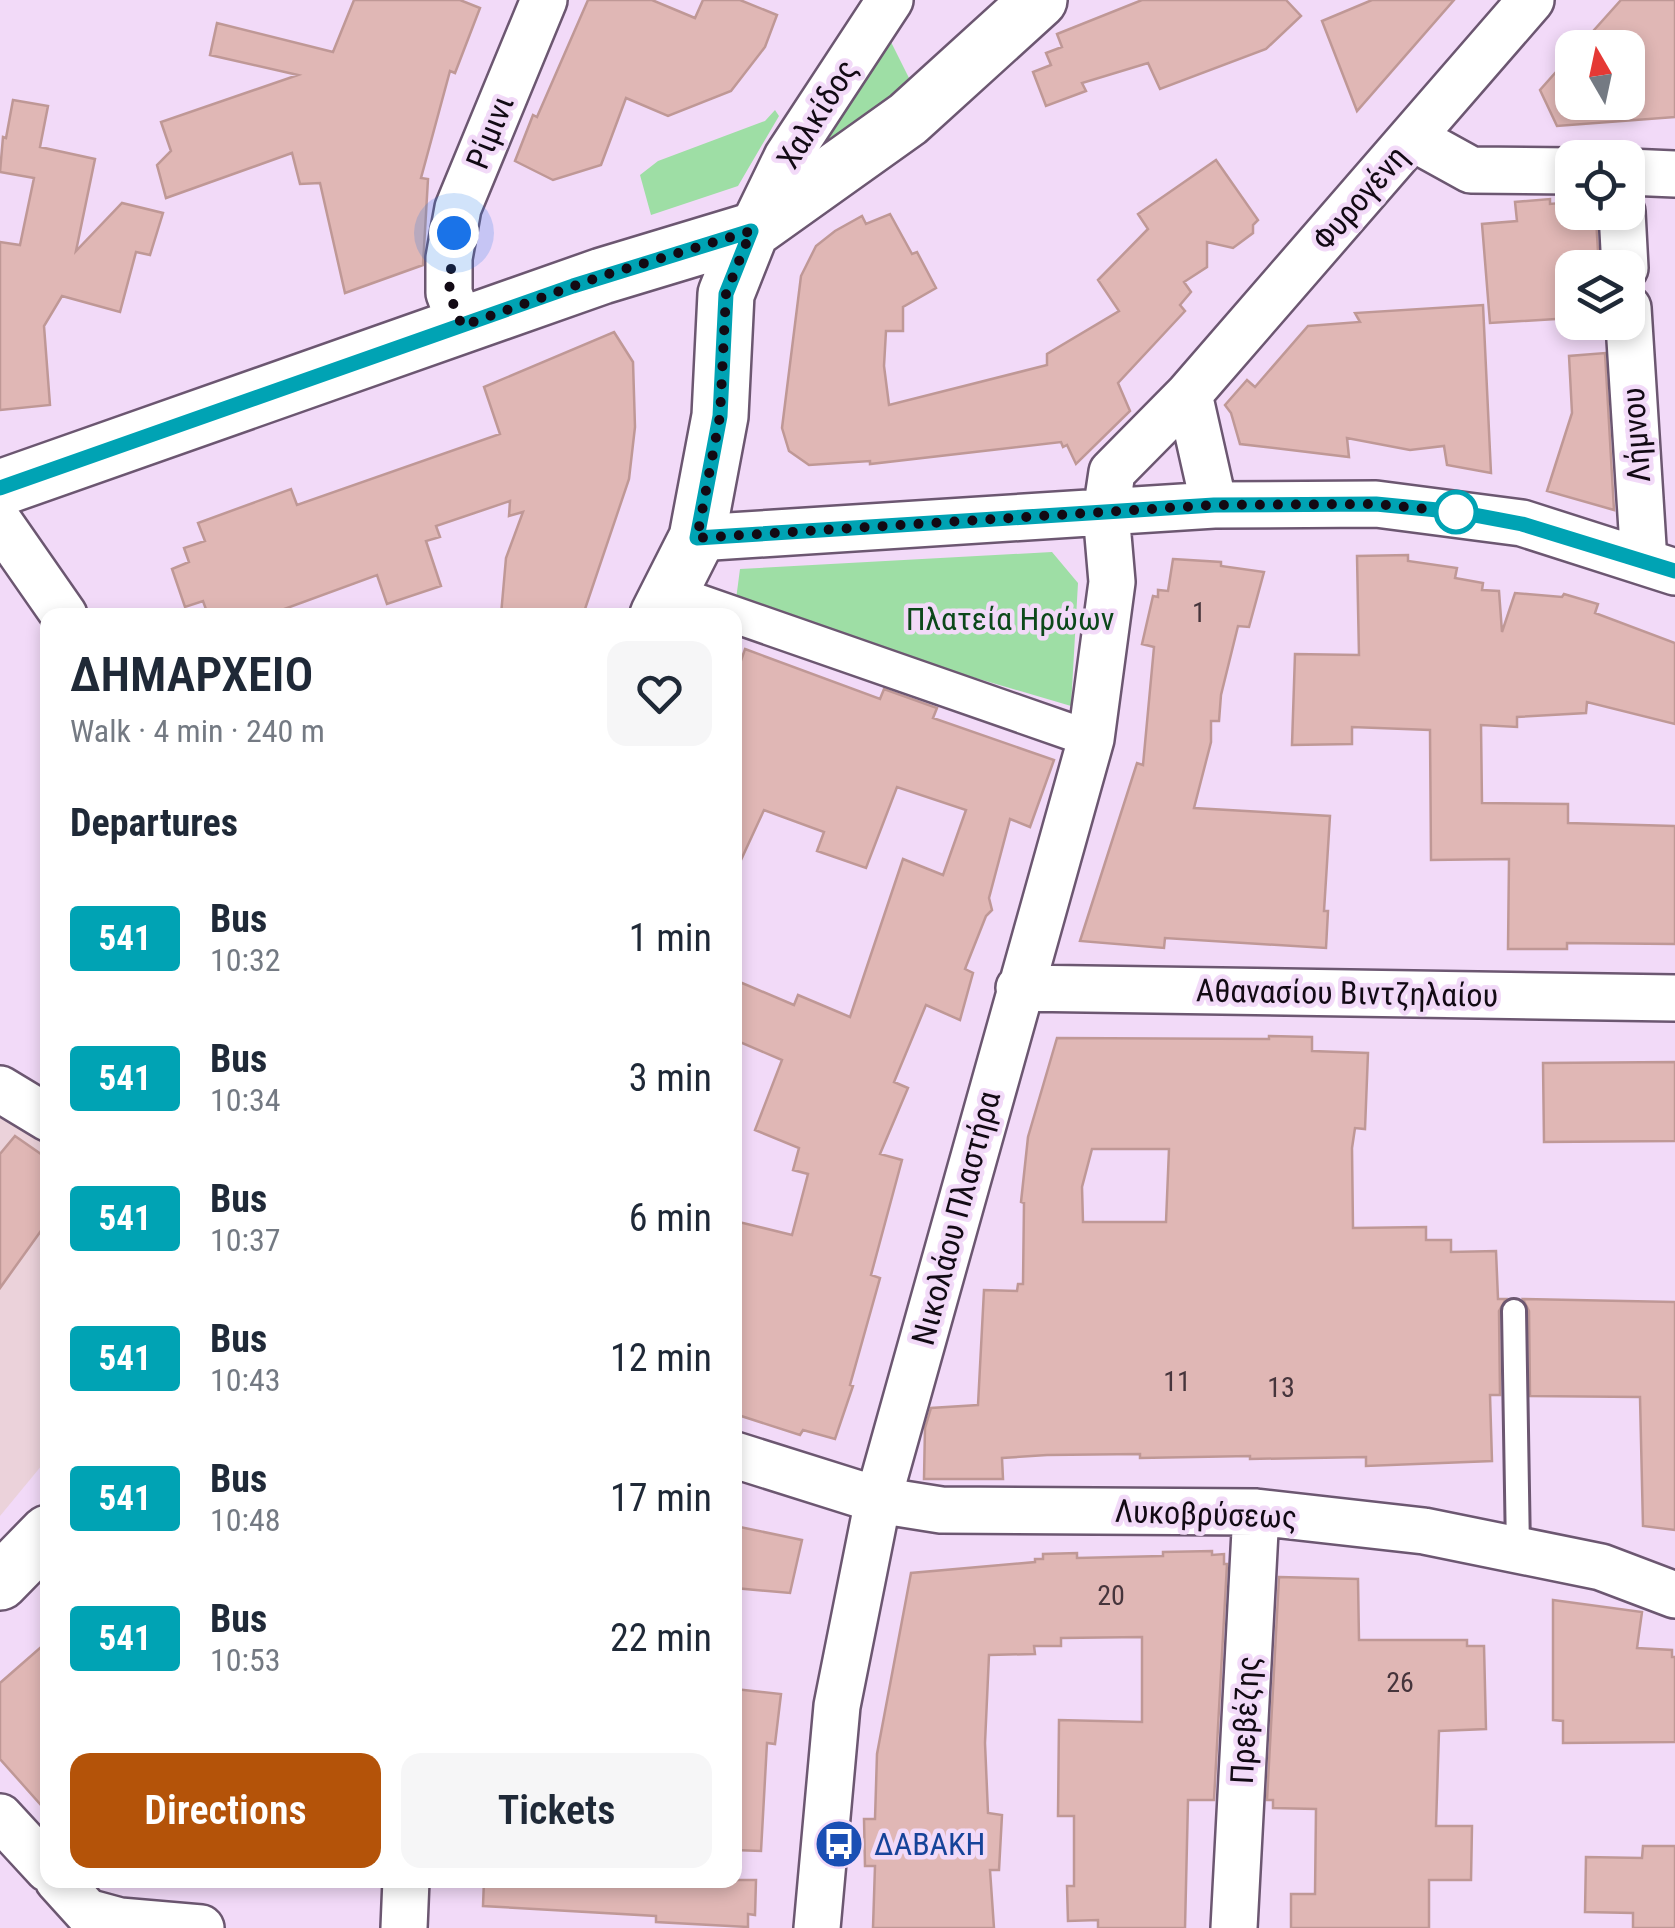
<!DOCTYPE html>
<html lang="en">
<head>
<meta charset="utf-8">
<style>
	:root { --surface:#fff; --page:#f6f6f7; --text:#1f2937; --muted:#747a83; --accent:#b45309 }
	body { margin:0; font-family:"Roboto Condensed",sans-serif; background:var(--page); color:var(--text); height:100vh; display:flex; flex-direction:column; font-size:38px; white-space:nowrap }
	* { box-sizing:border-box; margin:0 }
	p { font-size:32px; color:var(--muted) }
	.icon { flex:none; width:55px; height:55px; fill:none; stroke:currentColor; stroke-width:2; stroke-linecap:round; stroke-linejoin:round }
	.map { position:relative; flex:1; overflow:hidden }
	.sheet { position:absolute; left:40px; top:608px; width:702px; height:1280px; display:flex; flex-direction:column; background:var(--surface); border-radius:20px; box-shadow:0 5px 15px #0003 }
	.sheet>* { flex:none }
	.badge { padding:0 20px; border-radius:8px; font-size:35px; line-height:65px }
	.needle { width:65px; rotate:351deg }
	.buttons { position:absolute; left:1555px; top:30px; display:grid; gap:20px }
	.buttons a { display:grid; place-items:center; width:90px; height:90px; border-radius:20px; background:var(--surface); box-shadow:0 5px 15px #0003; font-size:50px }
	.you { position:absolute; width:50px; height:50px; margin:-25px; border:8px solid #fff; border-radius:50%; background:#1a73e8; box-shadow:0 0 0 15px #1a73e833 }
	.map>.badge { position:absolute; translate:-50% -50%; box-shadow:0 0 0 5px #fff }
	h2 { padding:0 30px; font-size:38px; line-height:90px }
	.round { display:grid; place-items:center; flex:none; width:105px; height:105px; border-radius:20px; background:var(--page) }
	.headline { display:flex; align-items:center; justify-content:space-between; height:170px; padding:0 30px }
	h1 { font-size:48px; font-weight:600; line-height:75px }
	.button { display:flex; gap:20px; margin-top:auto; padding:20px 30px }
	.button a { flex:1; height:115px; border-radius:20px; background:var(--accent); color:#fff; font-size:40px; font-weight:600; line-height:115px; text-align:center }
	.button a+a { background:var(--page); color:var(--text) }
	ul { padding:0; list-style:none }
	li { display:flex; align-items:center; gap:30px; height:140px; padding:0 30px }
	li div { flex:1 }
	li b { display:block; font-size:38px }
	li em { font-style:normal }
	li .badge { min-width:110px; font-weight:700; text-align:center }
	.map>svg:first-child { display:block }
	.industrial { fill:#ebd2da }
	.green { fill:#9edea5 }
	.building { fill:#e0b7b5; stroke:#bf9896; stroke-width:2.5; fill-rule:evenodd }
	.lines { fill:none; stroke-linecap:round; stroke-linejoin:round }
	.service-casing { stroke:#6c5771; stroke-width:28 }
	.pedestrian-casing { stroke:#6c5771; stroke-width:40 }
	.minor-casing { stroke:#6c5771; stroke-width:50 }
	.secondary-casing { stroke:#6c5771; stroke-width:60 }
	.service { stroke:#fff; stroke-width:22 }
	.pedestrian { stroke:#fff; stroke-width:35 }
	.minor { stroke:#fff; stroke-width:45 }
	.secondary { stroke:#fff; stroke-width:55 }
	.line-casing { stroke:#fff; stroke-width:22 }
	.line { stroke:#00a3b4; stroke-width:15 }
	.walk { stroke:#120a14; stroke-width:10; stroke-dasharray:0 18 }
	.stop-dot { fill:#fff; stroke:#00a3b4; stroke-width:5 }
	.labels { text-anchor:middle; stroke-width:9; stroke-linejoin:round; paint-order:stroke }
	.number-label { font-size:28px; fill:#46353c }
	.street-label { font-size:32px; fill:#120a14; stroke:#f2daf8 }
	.park-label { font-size:32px; fill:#0c481a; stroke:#f2daf8 }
	.transit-label { font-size:32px; fill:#164399; stroke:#f2daf8; text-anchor:start }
</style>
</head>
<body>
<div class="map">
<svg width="1675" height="1928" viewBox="0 0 1675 1928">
	<rect width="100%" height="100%" fill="#f2daf8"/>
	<path class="industrial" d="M0,1116L48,1145L47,1459L0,1516Z"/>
	<path class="green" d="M890,40L910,80L828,146L822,140Z
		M775,110L779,116L738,186L651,215L640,175L658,161L765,121Z
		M1052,552L1078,583L1071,706L735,607L740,569Z"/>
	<path class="building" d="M354,0H460L480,8L455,73L450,71L421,178L428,179L423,265L345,293L320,183L300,184L292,153L166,198L157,165L171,151L161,122L298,75L210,55L217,23L333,52Z
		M588,0H652L695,18L703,0H740L777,15L765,47L731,91L668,116L626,98L601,165L553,180L515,161L533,115L537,117Z
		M1142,0H1286L1301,16L1266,49L1160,89L1148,63L1082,83L1086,91L1046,106L1033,72L1051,65L1046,53L1062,47L1057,34Z
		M1372,0H1454L1357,111L1322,21Z
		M1621,0H1675V117L1557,126L1540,90L1572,54V102H1628V48H1578Z
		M13,100L48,106L40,147L95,159L76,251L122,203L163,213L150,255L136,252L120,312L62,296L44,326L50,405L0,410V242L20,245L34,178L0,172L3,137L6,138Z
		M1216,160L1258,220L1253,225V233L1233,248L1207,242V267L1184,282L1191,292L1180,305L1185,311L1118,383L1130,411L1076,464L1067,445L1063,447L1061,442L870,464V461L809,465L789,451L782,428L801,276L816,246L835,231L862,216L866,224L890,214L912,254L917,252L936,288L903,307V331H886L884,366L889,405L1047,365V354L1119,311L1098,280L1148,229L1138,214Z
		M1550,199V204L1572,202V212H1590L1591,219L1596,218L1599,268H1572V318L1490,323L1482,224L1517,221L1515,202Z
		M1483,305L1491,473L1447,465L1444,446L1410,450L1347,438L1349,457L1240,444L1231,413L1225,405L1247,380L1255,387L1308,326L1360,322L1355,313Z
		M614,332L633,362L635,427L629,479L583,615H501L506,558L523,512L509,516L510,501L436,526L440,537L426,541L441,586L387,604L377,575L268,615H208L203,601L185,607L172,569L189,562L184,548L205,541L198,523L291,489L297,505L500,434L484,387Z
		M1605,353L1614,510L1547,491L1572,413L1569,356Z
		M1408,555V561L1457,568L1455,578L1483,583L1482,590L1499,591L1502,632L1515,593L1562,597L1564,594L1598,604L1595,613L1675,643V724L1587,702L1586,713L1517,717V727L1481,725L1482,803L1568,804V823L1675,826V944L1567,943V949H1508L1509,859L1431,860L1430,730L1352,727V744L1292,745L1295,654L1359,655L1357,556Z
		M1173,559L1221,562V566L1264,572L1249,627L1238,626L1221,695L1219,721H1211V742L1194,808L1330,816L1324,911H1328L1326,948L1165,938L1164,948L1080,941L1137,763L1143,765L1154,647L1142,644L1153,596L1158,597V590L1168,591Z
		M745,649L880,699L884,689L937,708L933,718L1054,760L1030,827L1010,819L989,898L992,910L986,916L965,969L973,973L960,1020L926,1005L894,1082L908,1088L880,1154L902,1160L871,1275L880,1278L850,1385L853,1386L835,1439L803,1430L800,1435L735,1414V1221L792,1235L808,1174L793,1170L799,1148L755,1130L782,1060L735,1040V980L794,1005L798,995L850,1017L903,859L943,875L966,810L897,787L866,868L817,851L824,832L764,810L735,873V678Z
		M1269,1036L1312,1037V1051L1368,1053L1365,1129L1355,1128L1352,1148L1353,1228L1426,1227V1240H1451V1252L1496,1251L1498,1299H1506L1499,1311L1500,1395H1490L1492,1461L1366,1466V1457L1250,1459V1456L1140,1458V1454L1047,1455L1002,1458L1003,1479H924L925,1428L931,1408L978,1405L984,1290L1017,1291L1018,1284H1023L1024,1203L1021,1202L1028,1137L1057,1038L1269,1039ZM1092,1149H1169L1166,1222H1083L1082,1187Z
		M1675,1062V1141L1544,1142L1543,1063Z
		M15,1136L48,1159V1221L0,1288V1154Z
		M1523,1299L1675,1302V1530L1643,1526L1640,1397L1530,1396L1529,1311Z
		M735,1526L802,1540L790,1593L735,1588Z
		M1212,1551V1555L1224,1554V1564H1227L1214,1800H1188L1185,1928H1098V1920L1068,1921L1067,1886H1074V1816H1058L1059,1720L1142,1722V1637L1061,1638V1646H1034L1035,1654L989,1655L985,1743L988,1813L1002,1815L999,1870H990L994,1928H873L875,1866H865L864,1819H875L877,1754L911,1573L1035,1562V1559H1043V1554L1077,1553V1558L1163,1556V1552Z
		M1279,1577L1358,1579L1359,1640H1467V1646H1484L1486,1729L1439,1731L1436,1826H1472L1471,1880H1429V1928H1291V1894H1315L1316,1809L1273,1808V1800H1267Z
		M1553,1600L1642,1612L1637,1648L1672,1650V1657H1675V1742L1563,1743V1721L1553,1720Z
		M48,1641V1813L0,1759V1683Z
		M735,1689L781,1694L775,1744L767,1743L761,1851L735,1850Z
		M1643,1846H1675V1928H1633V1913L1585,1912L1586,1857L1642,1858Z
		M484,1880H756L755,1915L748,1914V1927L656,1922V1916L483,1906Z"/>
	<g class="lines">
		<g class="service-casing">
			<path id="service" d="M1514,1311L1518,1550"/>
		</g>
		<g class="pedestrian-casing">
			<path id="pedestrian" d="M669,592L1091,739"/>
		</g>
		<g class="minor-casing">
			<path id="minor" d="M1413,138L1471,170L1572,171
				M1628,172L1675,174
				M1622,212L1625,268
				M751,231L787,157L890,0
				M1628,308L1644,562
				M461,326L449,293V258L458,208L544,0
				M1189,394L1214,505
				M0,523L64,615
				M697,538L1214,505L1376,504L1522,523L1675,572
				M1019,988L1675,998
				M0,1089L48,1118
				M735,1455L878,1500L941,1510L1256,1512L1424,1531L1601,1567L1675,1595
				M0,1817L48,1869
				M58,1880L87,1912L120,1921L201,1928
				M404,1928L406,1880
				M817,1928L837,1706L878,1500L1091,739L1112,582L1106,512L1112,472L1189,394L1531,0
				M1234,1928L1256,1512"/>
		</g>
		<g class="secondary-casing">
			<path id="secondary" d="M0,488L602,276L751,231L908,119L1039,0
				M658,615L697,538L720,416L726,294L751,231
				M0,1582L48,1533"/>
		</g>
		<use href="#service" class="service"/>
		<use href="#pedestrian" class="pedestrian"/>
		<use href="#minor" class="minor"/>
		<use href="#secondary" class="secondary"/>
	</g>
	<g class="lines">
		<g class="line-casing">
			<path id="line" d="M0,488L573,286L751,231L726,294L720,416L697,538L1214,505L1376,504L1458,512L1522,524L1675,571"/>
		</g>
		<use href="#line" class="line"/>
		<path class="walk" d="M454,233L449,293L462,326L602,276L751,231L726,294L720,416L697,538L1214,505L1376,504L1458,512H1456"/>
	</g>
	<defs>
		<g id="bus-disc" transform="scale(2.5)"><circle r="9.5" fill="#1a4fb4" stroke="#f2daf8"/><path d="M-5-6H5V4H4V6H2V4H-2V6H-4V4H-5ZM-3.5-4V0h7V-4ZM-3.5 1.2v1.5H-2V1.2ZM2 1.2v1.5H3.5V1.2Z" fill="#fff"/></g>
	</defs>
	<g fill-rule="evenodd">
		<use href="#bus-disc" x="839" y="1844"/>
	</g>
	<circle class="stop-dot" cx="1456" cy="512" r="20"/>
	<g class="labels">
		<g class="number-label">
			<text x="1199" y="622">1</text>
			<text x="1177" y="1391">11</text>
			<text x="1281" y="1397">13</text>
			<text x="1111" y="1605">20</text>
			<text x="1400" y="1692">26</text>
		</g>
		<g class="street-label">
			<text transform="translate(817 114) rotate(-58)" y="11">Χαλκίδος</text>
			<text transform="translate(490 132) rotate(-68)" y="11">Ρίμινι</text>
			<text transform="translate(1360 198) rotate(-49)" y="11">Φυρογένη</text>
			<text transform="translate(1636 435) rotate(-94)" y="11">Λήμνου</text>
			<text transform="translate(1347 993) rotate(1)" y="11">Αθανασίου Βιντζηλαίου</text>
			<text transform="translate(956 1218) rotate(-75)" y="11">Νικολάου Πλαστήρα</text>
			<text transform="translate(1206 1514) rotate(2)" y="11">Λυκοβρύσεως</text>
			<text transform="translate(1245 1720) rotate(-87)" y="11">Πρεβέζης</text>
		</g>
		<g class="park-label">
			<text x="1010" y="630">Πλατεία Ηρώων</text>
		</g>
		<g class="transit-label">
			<text x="874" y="1855">ΔΑΒΑΚΗ</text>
		</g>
	</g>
</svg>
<div class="buttons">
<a><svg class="needle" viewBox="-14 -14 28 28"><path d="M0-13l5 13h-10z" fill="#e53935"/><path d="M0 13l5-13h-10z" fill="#747a83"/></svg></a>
<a><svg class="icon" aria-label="locate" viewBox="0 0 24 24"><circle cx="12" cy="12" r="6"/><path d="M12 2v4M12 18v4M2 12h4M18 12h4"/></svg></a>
<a><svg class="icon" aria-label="layers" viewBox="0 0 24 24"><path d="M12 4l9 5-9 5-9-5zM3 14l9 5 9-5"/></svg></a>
</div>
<div class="you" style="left:454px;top:233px"></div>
<section class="sheet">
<div class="headline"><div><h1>ΔΗΜΑΡΧΕΙΟ</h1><p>Walk · 4 min · 240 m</p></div><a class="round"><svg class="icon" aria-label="heart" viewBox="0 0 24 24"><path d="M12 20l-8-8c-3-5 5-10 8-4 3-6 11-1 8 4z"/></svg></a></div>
<h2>Departures</h2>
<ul>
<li><span class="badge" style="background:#00a3b4;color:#fff">541</span><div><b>Bus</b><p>10:32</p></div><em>1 min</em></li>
<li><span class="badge" style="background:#00a3b4;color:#fff">541</span><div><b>Bus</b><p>10:34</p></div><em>3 min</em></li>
<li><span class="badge" style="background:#00a3b4;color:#fff">541</span><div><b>Bus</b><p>10:37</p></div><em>6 min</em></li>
<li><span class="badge" style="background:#00a3b4;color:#fff">541</span><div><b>Bus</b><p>10:43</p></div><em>12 min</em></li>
<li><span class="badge" style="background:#00a3b4;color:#fff">541</span><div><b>Bus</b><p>10:48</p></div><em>17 min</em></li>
<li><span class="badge" style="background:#00a3b4;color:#fff">541</span><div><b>Bus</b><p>10:53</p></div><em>22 min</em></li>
</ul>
<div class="button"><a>Directions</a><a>Tickets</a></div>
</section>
</div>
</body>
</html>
